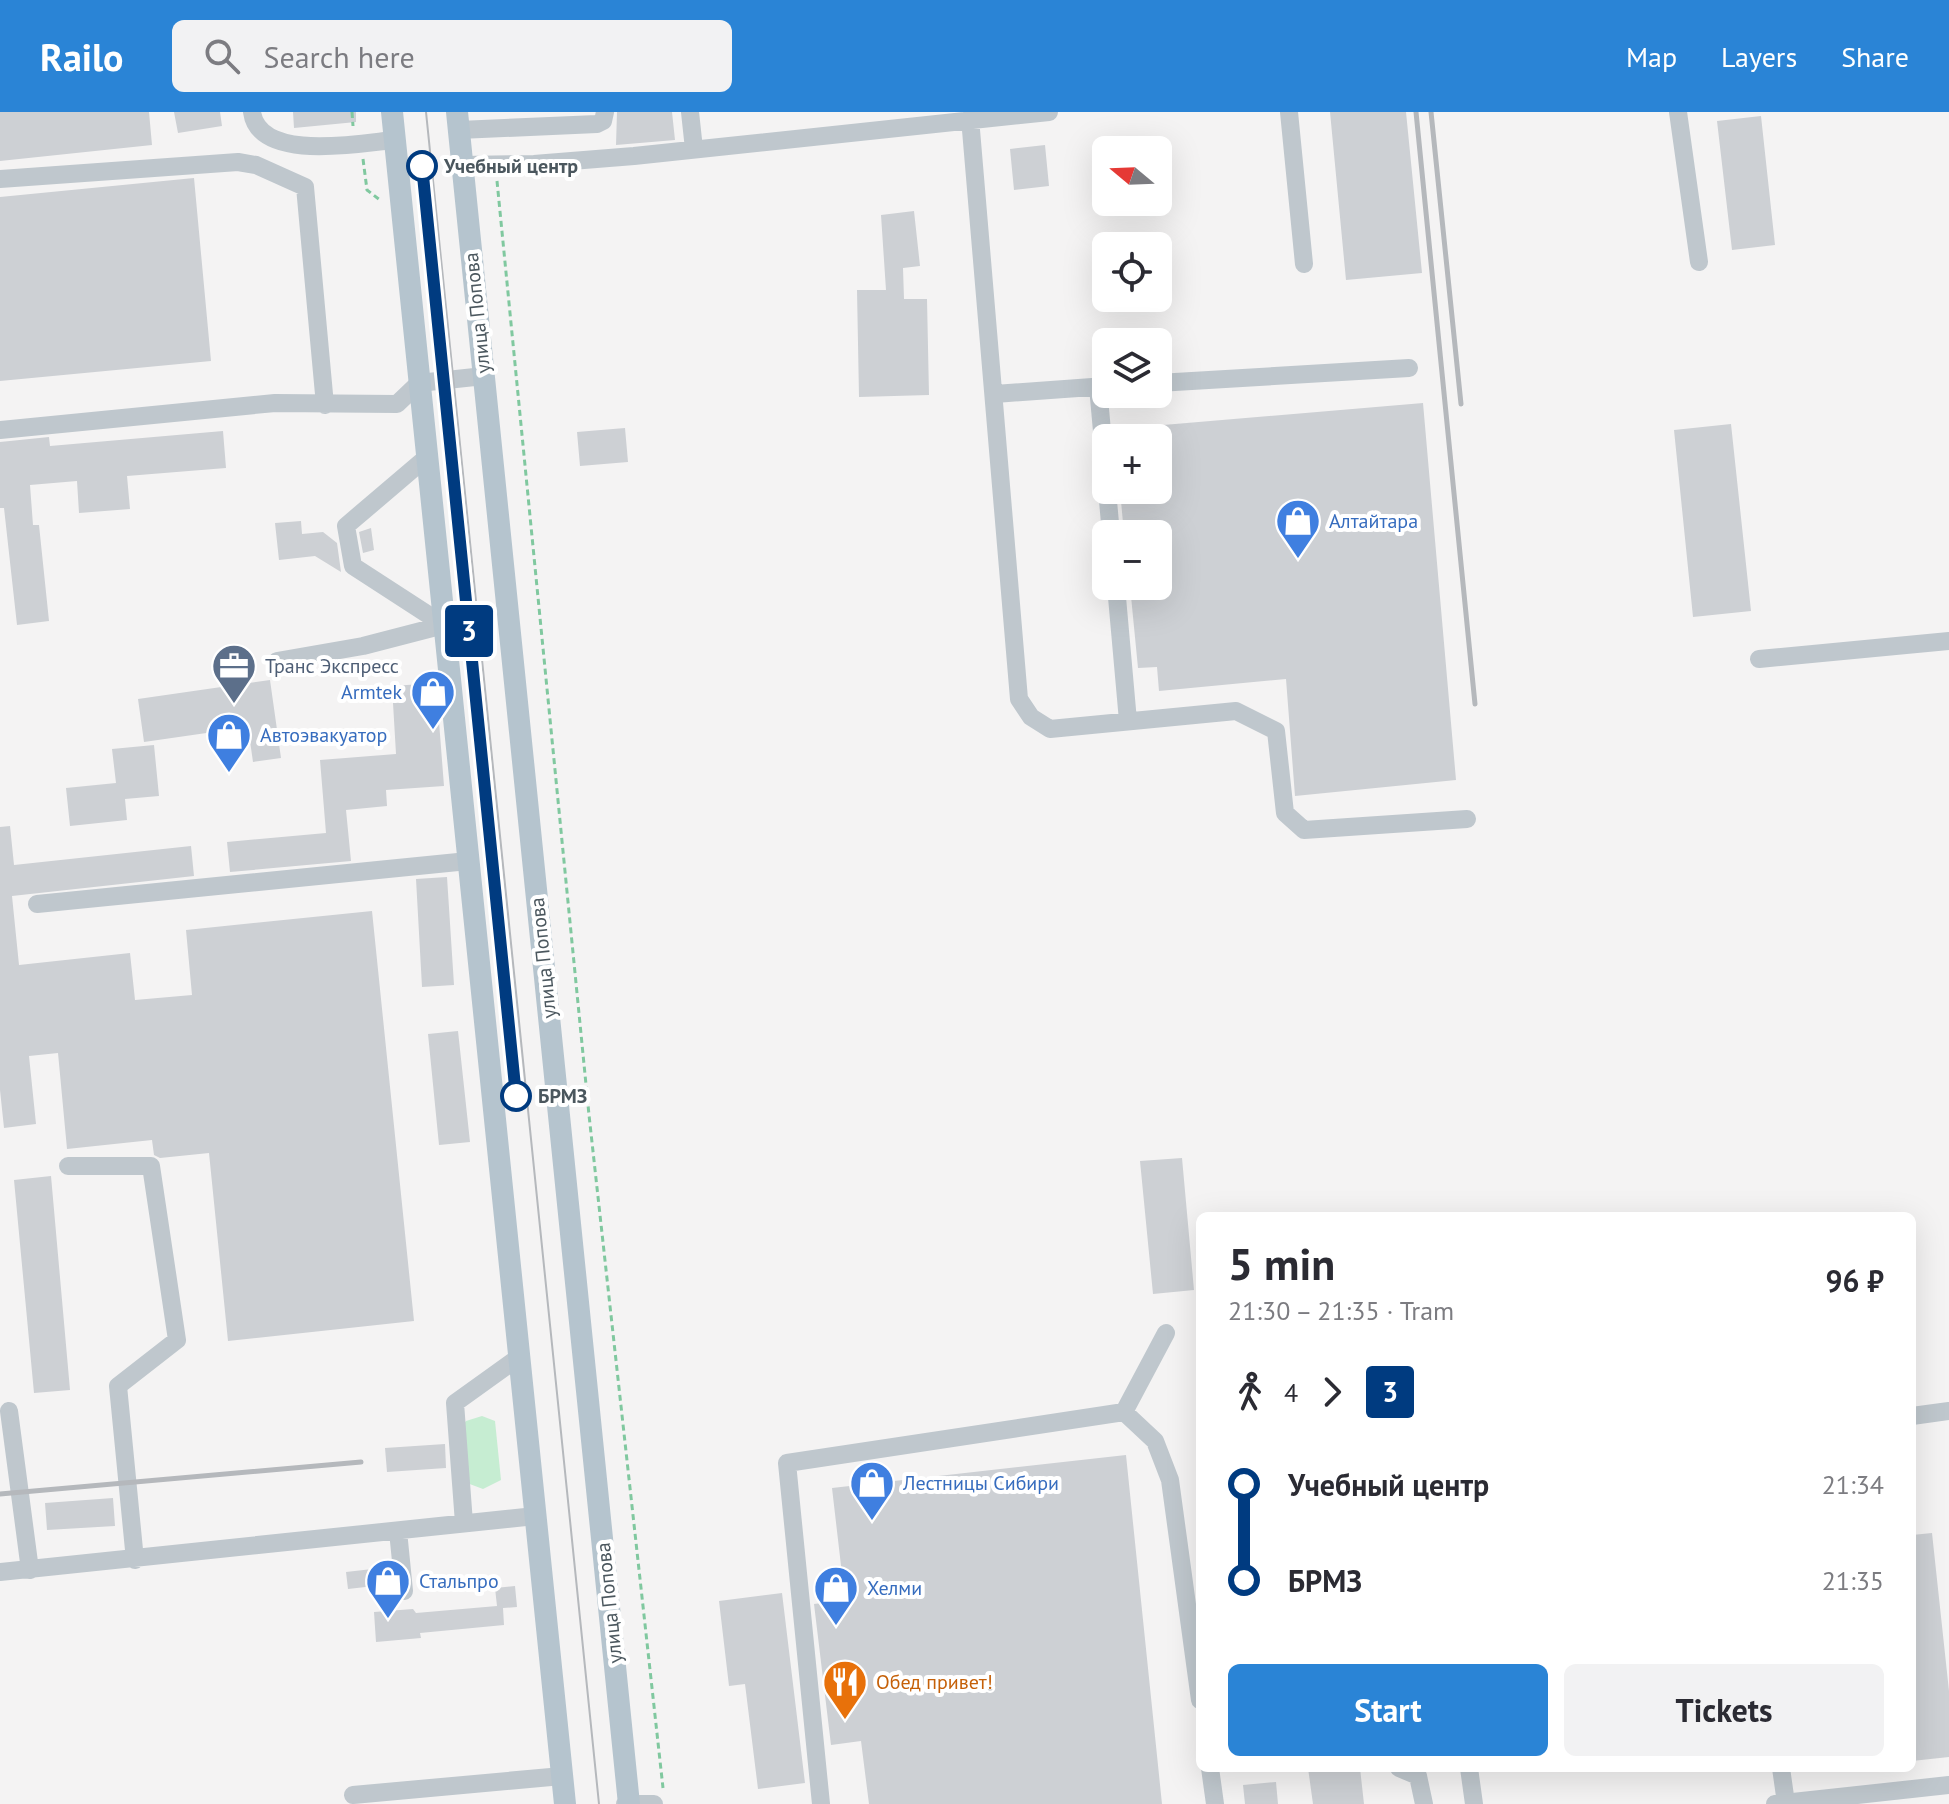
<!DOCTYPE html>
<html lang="en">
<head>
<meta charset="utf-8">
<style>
	:root { --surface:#fff; --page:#f2f2f3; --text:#2b2b33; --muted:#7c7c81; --accent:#2a84d6 }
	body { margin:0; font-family:"PT Sans",sans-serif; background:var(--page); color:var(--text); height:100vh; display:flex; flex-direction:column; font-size:30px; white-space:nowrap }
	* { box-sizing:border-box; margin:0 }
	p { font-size:26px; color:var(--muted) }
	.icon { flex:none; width:44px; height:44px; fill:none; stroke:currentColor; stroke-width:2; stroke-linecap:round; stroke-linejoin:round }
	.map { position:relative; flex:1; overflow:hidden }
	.sheet { position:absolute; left:1196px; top:1100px; width:720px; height:560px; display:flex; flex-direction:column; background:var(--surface); border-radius:12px; box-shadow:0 8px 32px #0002 }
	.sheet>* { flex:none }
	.badge { padding:0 16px; border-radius:6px; font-size:28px; line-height:52px }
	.needle { width:52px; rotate:289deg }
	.buttons { position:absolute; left:1092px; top:24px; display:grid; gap:16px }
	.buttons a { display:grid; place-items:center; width:80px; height:80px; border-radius:12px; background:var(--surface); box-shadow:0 8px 32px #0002; font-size:40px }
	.map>.badge { position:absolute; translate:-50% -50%; box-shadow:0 0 0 4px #fff }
	.legs { display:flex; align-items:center; gap:12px; height:88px; padding:0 32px; font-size:26px }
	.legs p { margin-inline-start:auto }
	.head { display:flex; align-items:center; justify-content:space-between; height:136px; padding:0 32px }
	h1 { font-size:44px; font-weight:800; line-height:60px }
	.cta { display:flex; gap:16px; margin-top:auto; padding:16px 32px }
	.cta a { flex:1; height:92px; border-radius:12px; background:var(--accent); color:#fff; font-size:32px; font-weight:800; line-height:92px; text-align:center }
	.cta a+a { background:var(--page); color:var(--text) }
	ul { padding:0 32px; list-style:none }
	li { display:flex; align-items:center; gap:28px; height:96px; font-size:30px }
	li i { display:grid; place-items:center; width:12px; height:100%; margin:0 10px; background:currentColor }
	li i::after { content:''; width:20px; height:20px; margin:-10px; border:6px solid; border-radius:50%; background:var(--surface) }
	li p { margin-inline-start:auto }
	li:first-child i { background:linear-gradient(#0000 50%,currentColor 0) }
	li:last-child i { background:linear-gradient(currentColor 50%,#0000 0) }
	header { display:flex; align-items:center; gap:48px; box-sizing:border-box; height:112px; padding:0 40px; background:var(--accent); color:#fff }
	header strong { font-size:38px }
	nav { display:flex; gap:44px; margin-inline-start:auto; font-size:28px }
	.search { width:560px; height:72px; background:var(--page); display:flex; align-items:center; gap:20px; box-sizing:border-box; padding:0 28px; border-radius:12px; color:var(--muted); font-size:30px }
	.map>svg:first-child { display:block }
	.green { fill:#c6edd2 }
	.building { fill:#cdd0d4 }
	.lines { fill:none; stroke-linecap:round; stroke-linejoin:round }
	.path { stroke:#80c89f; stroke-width:3; stroke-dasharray:6 4; stroke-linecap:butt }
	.minor { stroke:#bfc7cd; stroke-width:18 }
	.major { stroke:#b5c4ce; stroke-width:22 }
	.tram { stroke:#b5b8bc; stroke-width:2 }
	.rail { stroke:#b5b8bc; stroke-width:5 }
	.line-1-casing { stroke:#fff; stroke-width:18 }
	.line-1 { stroke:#003b80; stroke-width:12 }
	.stop-1-dot { fill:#fff; stroke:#003b80; stroke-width:4 }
	.labels { text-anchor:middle; stroke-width:8; stroke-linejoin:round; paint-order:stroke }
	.stop-label { font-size:20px; font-weight:bold; fill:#4b575e; stroke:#fff; text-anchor:start }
	.street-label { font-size:20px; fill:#4b575e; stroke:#fff }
	.shop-label { font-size:20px; fill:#366cbe; stroke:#fff; text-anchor:start }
	.service-label { font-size:20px; fill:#4e5e75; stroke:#fff; text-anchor:start }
	.food-label { font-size:20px; fill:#c56008; stroke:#fff; text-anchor:start }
</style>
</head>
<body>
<header>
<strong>Railo</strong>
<div class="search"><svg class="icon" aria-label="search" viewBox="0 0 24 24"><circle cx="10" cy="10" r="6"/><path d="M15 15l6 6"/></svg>Search here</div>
<nav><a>Map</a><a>Layers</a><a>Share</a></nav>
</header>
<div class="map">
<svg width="1949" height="1692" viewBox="0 0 1949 1692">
	<rect width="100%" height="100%" fill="#f4f3f3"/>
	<path class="green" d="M482,1304L495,1309L501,1368L483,1377L467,1371L461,1316L466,1309Z"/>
	<path class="building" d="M0,0H149L152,33L0,49Z
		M174,0H220L222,14L178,21Z
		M293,0H356V10L294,16Z
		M617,0H672L675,28L616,33Z
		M1330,0H1406L1422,161L1346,168Z
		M1761,4L1775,133L1732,138L1717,9Z
		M1045,33L1049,74L1014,78L1010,37Z
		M194,66L211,249L0,269V85Z
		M914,99L920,154L903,156L904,187H927L929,283L859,285L857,178H886L881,103Z
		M1423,291L1456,668L1295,684L1286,567L1159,579L1157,555L1138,556L1130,474H1158V422H1124L1120,378H1158V326H1128V316Z
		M1731,312L1751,499L1693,505L1674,318Z
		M625,316L628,350L580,354L577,320Z
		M223,319L226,356L127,364L130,397L79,401L77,369L30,373L33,413H39L49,509L17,513L4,396H0V330L49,325L50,334Z
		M301,409L302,422L323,420L337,431L341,460L315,444L279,448L275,411Z
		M371,416L374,438L363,441L359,420Z
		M270,568L281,646L253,650L248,615L144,630L138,587Z
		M436,571L444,674L386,678L387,694L346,698L351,749L230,760L227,730L326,721L320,648L396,642L392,574Z
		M154,633L159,684L125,687L127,708L70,714L66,676L116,671L112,637Z
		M10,714L14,753L191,734L194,764L12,784L19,853L130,841L135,888L192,883L186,818L372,799L414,1209L228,1229L209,1041L160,1046L154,1043L152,1028L67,1037L58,941L29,944L36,1012L4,1016L0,978V715Z
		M447,765L454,873L422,875L416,767Z
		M458,919L470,1030L439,1033L428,922Z
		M1182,1046L1194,1178L1153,1182L1140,1049Z
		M51,1064L70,1278L34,1281L14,1068Z
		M445,1332L446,1356L387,1360L385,1336Z
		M1126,1343L1162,1692H869L861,1629L831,1633L814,1492L845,1488L832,1376Z
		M113,1386L115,1414L47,1418L45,1391Z
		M1932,1421L1949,1579V1645L1912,1649V1423Z
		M381,1456L383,1473L348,1477L346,1460Z
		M515,1474L517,1495L503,1496L504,1513L420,1521L421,1526L376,1530L374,1500L413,1497L416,1501L497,1494L495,1476Z
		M782,1481L805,1671L758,1677L745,1572L729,1574L719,1489Z
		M1308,1656H1360L1364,1692H1313Z
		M1276,1670L1278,1692H1245L1243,1673Z"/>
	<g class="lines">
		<path class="path" d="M352,0L353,14
			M363,47L367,78L380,88
			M497,69L589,1003L663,1676"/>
		<path class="minor" d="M252,0C259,51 362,31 394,28
			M690,0L694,37
			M1289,0L1304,152
			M1678,0L1699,150
			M970,6L1019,587L1031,605L1050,617L1236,599L1276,619L1285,701L1304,718L1467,707
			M459,18L597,12L603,9L605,0
			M462,53L534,52L634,44L1049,0
			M0,67L238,50L256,53L305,75L325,293
			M1158,271L1409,256
			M1098,275L1106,363
			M995,282L1106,274
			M0,318L275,291L397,292L419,271L484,264
			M427,345L346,414L353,454L444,513
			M1107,378L1111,422
			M1116,474L1128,609
			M1759,547L1949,529
			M277,549L363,534L444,513
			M37,792L468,749
			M68,1054H151L177,1228L118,1274L135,1448
			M9,1299L30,1458
			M1124,1300L1166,1221
			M1912,1304L1949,1299
			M464,1411L455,1291L519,1245
			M398,1419L404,1479
			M0,1460L535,1404
			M1210,1656L1215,1692
			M1399,1656L1418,1664L1424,1692
			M1469,1656L1474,1692
			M1781,1656L1786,1691
			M353,1683L562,1664
			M625,1692H654
			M821,1692L787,1351L1124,1300L1155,1329L1170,1368L1200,1588
			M1775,1692L1949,1673"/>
		<path class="major" d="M392,0L565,1692
			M457,0L629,1692"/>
		<path class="tram" d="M426,0L599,1692"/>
		<path class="rail" d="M1416,0L1475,592
			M1431,0L1461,292
			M0,1382L361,1350"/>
	</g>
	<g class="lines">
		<g class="line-1-casing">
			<path id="line-1" d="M422,54L516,984"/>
		</g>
		<use href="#line-1" class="line-1"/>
	</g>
	<defs>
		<g id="shop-pin" transform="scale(2.3)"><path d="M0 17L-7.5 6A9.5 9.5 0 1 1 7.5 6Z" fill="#3f7fe0" stroke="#fff"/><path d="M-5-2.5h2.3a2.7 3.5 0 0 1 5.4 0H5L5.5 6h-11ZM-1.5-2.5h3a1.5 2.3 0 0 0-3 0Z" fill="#fff"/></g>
		<g id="office-pin" transform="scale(2.3)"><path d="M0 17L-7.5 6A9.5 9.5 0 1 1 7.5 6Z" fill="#5c6f8a" stroke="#fff"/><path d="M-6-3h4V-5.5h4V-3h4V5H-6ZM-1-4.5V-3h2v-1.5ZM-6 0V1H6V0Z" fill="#fff"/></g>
		<g id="restaurant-pin" transform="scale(2.3)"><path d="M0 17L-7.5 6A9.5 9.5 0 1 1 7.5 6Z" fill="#e8710a" stroke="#fff"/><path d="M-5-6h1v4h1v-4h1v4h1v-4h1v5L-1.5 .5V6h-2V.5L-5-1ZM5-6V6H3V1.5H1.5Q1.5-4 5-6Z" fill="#fff"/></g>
	</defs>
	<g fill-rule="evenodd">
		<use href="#shop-pin" x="1298" y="409"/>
		<use href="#office-pin" x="234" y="554"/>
		<use href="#shop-pin" x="433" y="580"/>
		<use href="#shop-pin" x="229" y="623"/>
		<use href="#shop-pin" x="872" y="1371"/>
		<use href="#shop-pin" x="388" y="1469"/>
		<use href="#shop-pin" x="836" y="1476"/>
		<use href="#restaurant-pin" x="845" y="1570"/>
	</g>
	<g class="stop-1-dot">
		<circle cx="422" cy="54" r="14"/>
		<circle cx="516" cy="984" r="14"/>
	</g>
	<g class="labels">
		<g class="stop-label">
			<text x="444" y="61">Учебный центр</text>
			<text x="538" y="991">БРМЗ</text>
		</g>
		<g class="street-label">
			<text transform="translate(477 201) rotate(-96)" y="7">улица Попова</text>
			<text transform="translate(543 846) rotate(-96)" y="7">улица Попова</text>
			<text transform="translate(609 1491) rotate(-96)" y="7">улица Попова</text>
		</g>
		<g class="shop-label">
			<text x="1329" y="416">Алтайтара</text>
			<text x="402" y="587" text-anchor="end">Armtek</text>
			<text x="260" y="630">Автоэвакуатор</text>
			<text x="903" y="1378">Лестницы Сибири</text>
			<text x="419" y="1476">Стальпро</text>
			<text x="867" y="1483">Хелми</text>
		</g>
		<g class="service-label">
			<text x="265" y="561">Транс Экспресс</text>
		</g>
		<g class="food-label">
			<text x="876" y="1577">Обед привет!</text>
		</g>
	</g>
</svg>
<div class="buttons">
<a><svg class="needle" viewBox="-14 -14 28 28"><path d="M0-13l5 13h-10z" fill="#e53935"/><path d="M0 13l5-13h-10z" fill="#7c7c81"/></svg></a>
<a><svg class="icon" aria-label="locate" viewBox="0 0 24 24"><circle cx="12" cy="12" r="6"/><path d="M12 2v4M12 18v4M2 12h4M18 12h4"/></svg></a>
<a><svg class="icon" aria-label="layers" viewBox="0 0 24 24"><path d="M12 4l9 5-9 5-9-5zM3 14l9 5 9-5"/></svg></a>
<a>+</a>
<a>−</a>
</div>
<b class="badge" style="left:469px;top:519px;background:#003b80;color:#fff">3</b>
<section class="sheet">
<div class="head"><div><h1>5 min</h1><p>21:30 – 21:35 · Tram</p></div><b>96 ₽</b></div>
<div class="legs"><svg class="icon" aria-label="walk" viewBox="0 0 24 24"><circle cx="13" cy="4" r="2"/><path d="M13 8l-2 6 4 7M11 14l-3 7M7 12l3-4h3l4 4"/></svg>4<svg class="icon" aria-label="forward" viewBox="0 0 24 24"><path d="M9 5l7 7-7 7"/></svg><b class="badge" style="background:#003b80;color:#fff">3</b></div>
<ul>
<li><i style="color:#003b80"></i><b>Учебный центр</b><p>21:34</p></li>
<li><i style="color:#003b80"></i><b>БРМЗ</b><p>21:35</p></li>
</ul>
<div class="cta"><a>Start</a><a>Tickets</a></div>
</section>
</div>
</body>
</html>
